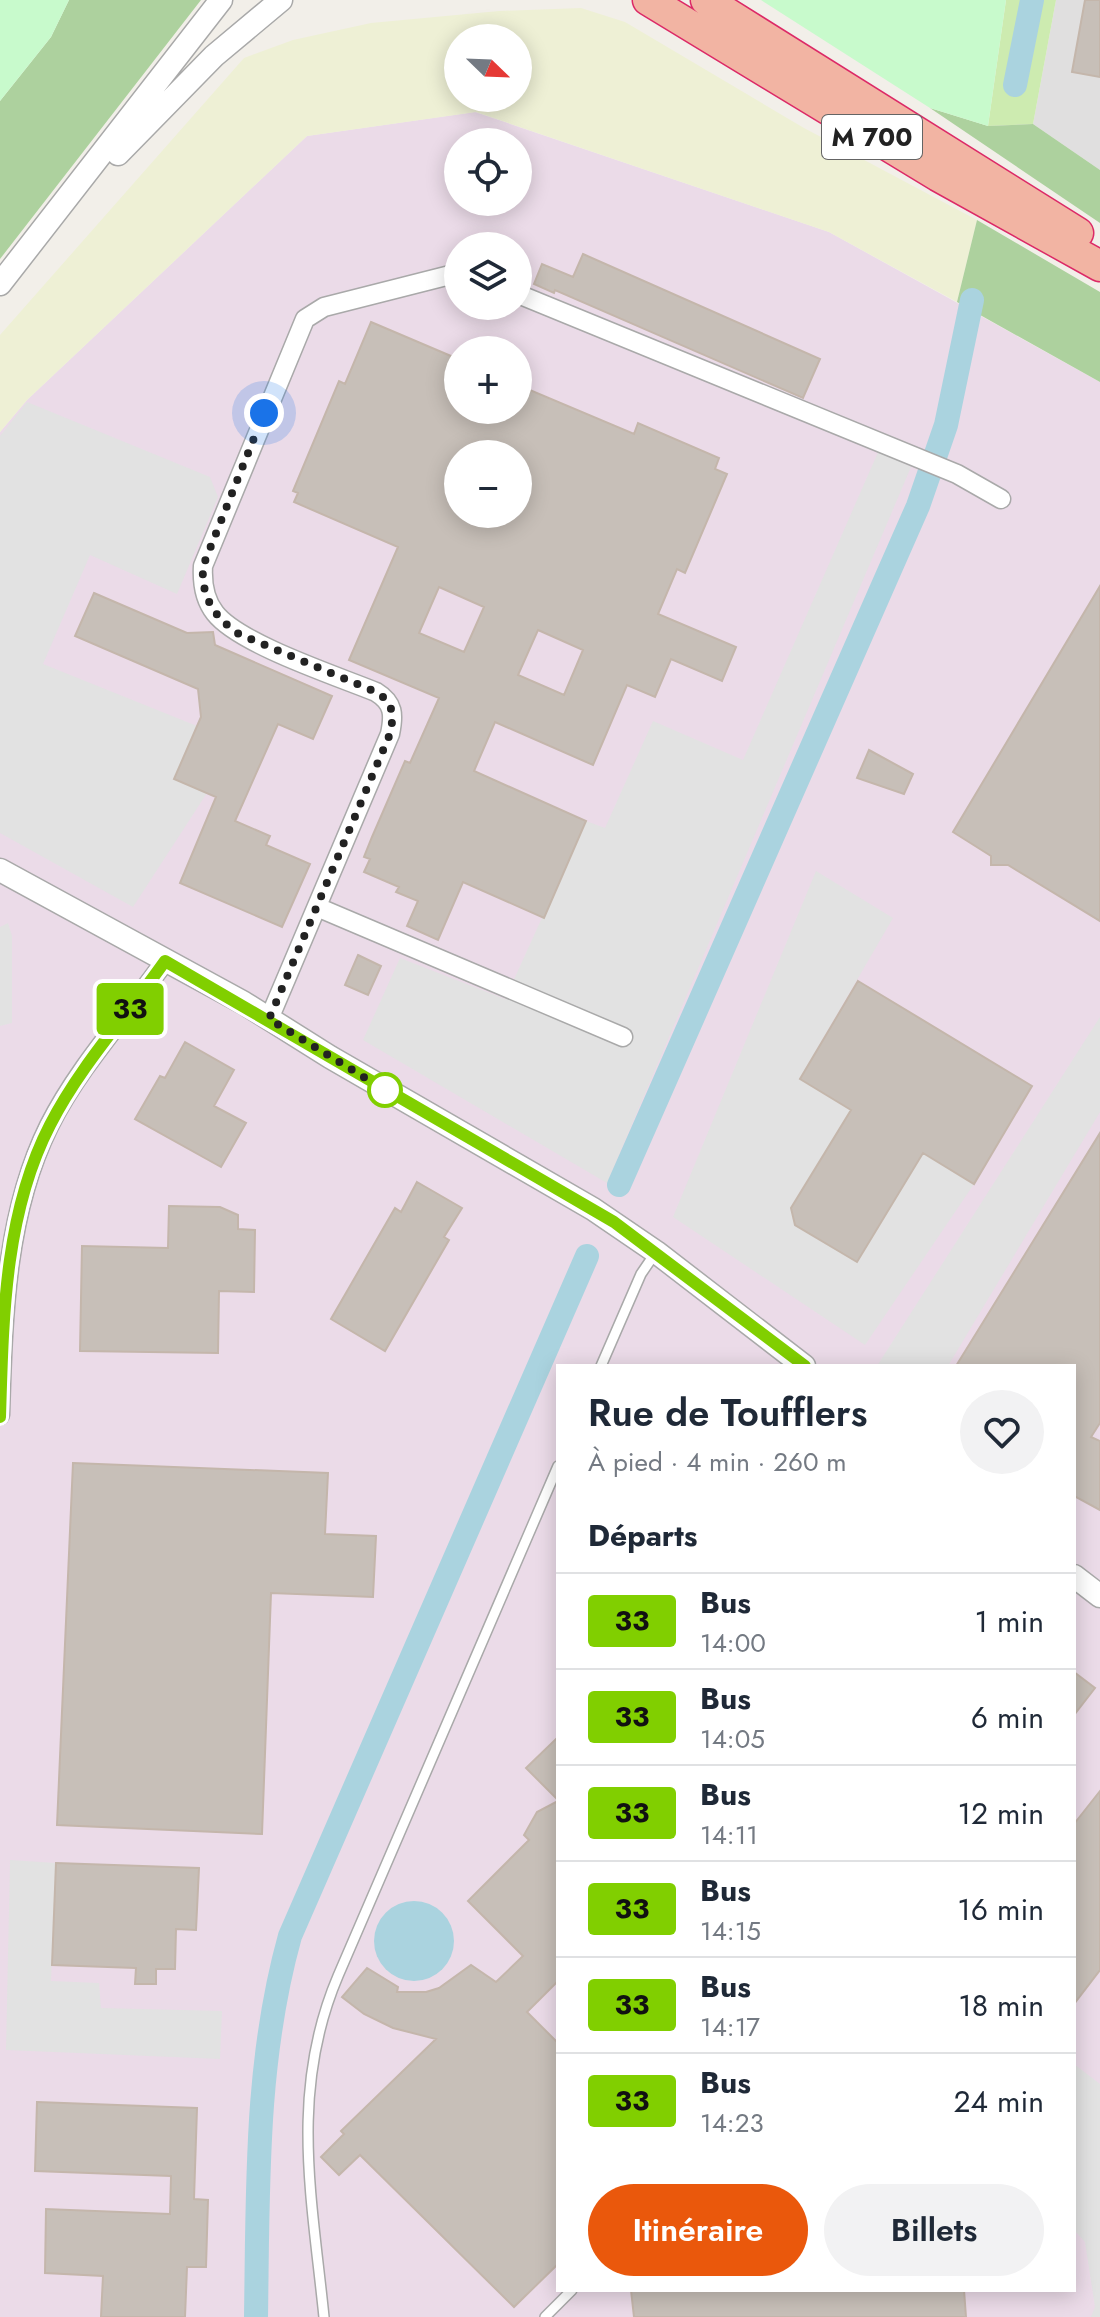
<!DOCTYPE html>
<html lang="fr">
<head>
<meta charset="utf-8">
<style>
	:root { --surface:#fff; --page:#f2f2f3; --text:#1f2937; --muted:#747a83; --line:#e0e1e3; --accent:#ea580c }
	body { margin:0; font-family:Jost,sans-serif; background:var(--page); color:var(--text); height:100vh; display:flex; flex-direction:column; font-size:30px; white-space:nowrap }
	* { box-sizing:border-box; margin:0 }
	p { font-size:26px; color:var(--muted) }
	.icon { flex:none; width:44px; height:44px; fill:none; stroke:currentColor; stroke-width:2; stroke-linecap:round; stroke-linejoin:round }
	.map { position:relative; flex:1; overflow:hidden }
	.details { position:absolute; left:556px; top:1364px; width:520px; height:928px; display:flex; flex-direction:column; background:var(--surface); border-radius:0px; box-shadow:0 4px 20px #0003 }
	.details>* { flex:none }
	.badge { padding:0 16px; border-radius:6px; font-size:28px; line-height:52px }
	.needle { width:52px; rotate:113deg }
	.fabs { position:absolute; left:444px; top:24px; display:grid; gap:16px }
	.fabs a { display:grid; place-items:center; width:88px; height:88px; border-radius:50%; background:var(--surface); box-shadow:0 4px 20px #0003; font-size:40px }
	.you { position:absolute; width:40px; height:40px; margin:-20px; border:6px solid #fff; border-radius:50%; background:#1a73e8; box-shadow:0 0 0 12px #1a73e833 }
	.map>.badge { position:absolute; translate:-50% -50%; box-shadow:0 0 0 4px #fff }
	h2 { padding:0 32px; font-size:30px; line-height:72px }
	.round { display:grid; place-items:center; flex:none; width:84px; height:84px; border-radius:42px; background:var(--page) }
	.head { display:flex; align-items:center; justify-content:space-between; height:136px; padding:0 32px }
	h1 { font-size:38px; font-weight:600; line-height:60px }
	.action { display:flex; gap:16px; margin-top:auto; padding:16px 32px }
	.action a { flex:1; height:92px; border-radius:48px; background:var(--accent); color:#fff; font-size:32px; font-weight:600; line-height:92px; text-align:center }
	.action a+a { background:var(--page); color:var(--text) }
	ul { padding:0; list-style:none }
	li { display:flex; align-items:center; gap:24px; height:96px; padding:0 32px; border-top:2px solid var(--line) }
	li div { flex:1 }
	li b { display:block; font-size:30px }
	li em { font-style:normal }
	li .badge { min-width:88px; font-weight:700; text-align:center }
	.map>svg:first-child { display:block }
	.residential { fill:#e0dfdf }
	.industrial { fill:#ebdbe8; fill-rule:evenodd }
	.farmland { fill:#eef0d5; fill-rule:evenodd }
	.grass { fill:#cdebb0 }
	.forest { fill:#add19e }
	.park { fill:#c8facc }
	.parking { fill:#e2e2e2 }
	.water { fill:#aad3df }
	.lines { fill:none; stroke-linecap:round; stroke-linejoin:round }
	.canal { stroke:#aad3df; stroke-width:24 }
	.building { fill:#c7bfb8; stroke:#c4b6ab; stroke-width:2; fill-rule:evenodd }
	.service-casing { stroke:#a9a9a9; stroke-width:12 }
	.minor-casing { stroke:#a9a9a9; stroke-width:21 }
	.tertiary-casing { stroke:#a9a9a9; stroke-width:25 }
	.trunk-casing { stroke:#dc2a67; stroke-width:33 }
	.service { stroke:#fff; stroke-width:9 }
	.minor { stroke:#fff; stroke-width:18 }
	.tertiary { stroke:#fff; stroke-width:22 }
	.trunk { stroke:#f2b4a3; stroke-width:30 }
	.line-casing { stroke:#fff; stroke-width:18 }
	.line { stroke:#81cf00; stroke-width:12 }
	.walk { stroke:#222; stroke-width:8; stroke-dasharray:0 14.4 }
	.stop-dot { fill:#fff; stroke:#81cf00; stroke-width:4 }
	.labels { text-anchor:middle; stroke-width:7; stroke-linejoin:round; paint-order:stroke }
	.shield { fill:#fff; stroke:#646464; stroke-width:2 }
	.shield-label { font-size:26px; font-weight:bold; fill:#222 }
</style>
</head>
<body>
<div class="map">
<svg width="1100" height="2317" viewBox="0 0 1100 2317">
	<rect width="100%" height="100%" fill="#f2efe9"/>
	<path class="residential" d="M1056,0H1100V170L1033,124Z"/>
	<path class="industrial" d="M475,112L829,232L1100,382V2317H0V432L27,400L307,136ZM458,142H518V202H458ZM458,246H518V306H458ZM458,350H518V410H458ZM458,454H518V514H458ZM558,1366H1074V2290H558Z"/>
	<path class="farmland" d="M581,8L625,22L804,128L977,220L957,302L829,232L476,112L307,136L27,400L0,432V335L244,58L293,40L371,23L499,11ZM458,38H518V98H458Z"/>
	<path class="grass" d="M1006,0H1056L1033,124L988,126Z"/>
	<path class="forest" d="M69,0H201L0,259V101L51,37Z
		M930,108L988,126L1033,124L1100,170V223Z
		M977,220L1100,292V382L957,302Z"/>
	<path class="park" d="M0,0H69L51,37L0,101Z
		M761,0H1006L988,126L930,108Z"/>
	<path class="parking" d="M27,402L210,477L218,497L177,594L90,555L43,664L197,726L174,779L207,793L133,907L0,833V436Z
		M879,450L911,467L607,1183L363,1040L400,958L505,999L586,821L605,828L653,721L743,760Z
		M816,871L893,918L800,1078L851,1110L791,1208L923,1153L974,1184L865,1345L673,1217Z
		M8,923L12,936V1023L0,1026V927Z
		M1100,1017V1112L948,1366H877Z
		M10,1860L56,1863L51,1981L99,1983L101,2008L222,2011L220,2059L6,2050Z
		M1074,2064L1100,2084V2317H1091L1095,2307L1085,2242L1074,2230Z"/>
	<path class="water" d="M374 1941a40 40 0 1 1 80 0a40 40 0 1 1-80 0Z"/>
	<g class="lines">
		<path class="canal" d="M1015,85L1032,0
			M619,1185L918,506L946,425L972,300
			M256,2317C258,2188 255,2061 290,1936L587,1256"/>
	</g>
	<path class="building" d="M1085,0H1100V77L1072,72Z
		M583,254L820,359L803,398L555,290L554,293L534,284L542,264L573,277Z
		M371,322L458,359V410H518V385L634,434L638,423L719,458L715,469L727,474L685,573L677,569L658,614L736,647L722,681L671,659L655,697L627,685L593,765L495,722L474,771L586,821L544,918L463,882L438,940L407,926L418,901L396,892L399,887L364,872L370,859L364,857L372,837L405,761L410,763L439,698L349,660L398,547L294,502L298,493L293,491L339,381L345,384ZM458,454H518V514H458ZM439,587L484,607L464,652L419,633ZM538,630L583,650L564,695L518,675Z
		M1100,586V921L1008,865H991V856L953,832Z
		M94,593L187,633L213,632L215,645L332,696L313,739L278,724L235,821L270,836L266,845L310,864L282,927L180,883L216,797L174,779L201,717L198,689L75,636Z
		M869,750L913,774L904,794L857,778Z
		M358,955L381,966L368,995L345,985Z
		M858,981L1032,1086L974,1184L923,1153L857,1262L795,1225L791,1208L851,1110L800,1079Z
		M185,1042L234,1070L214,1106L246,1123L221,1167L135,1119L160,1076L165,1078Z
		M1100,1133V1423L1091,1437L1100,1441V1510L1074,1496V1366H956Z
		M417,1182L462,1208L444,1237L449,1240L385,1351L331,1319L395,1208L401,1212Z
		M169,1206L220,1207L238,1215V1229L255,1230L254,1292L219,1291L218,1353L80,1351L82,1246L168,1248Z
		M73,1463L328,1473L325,1534L376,1536L373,1597L271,1593L262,1834L57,1825Z
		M1074,1672L1095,1688L1074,1715Z
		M558,1737V1800L526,1768Z
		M1100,1791V1970L1074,2004V1824Z
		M558,1801V1981L527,2012L558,2043V2264L514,2307L360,2155L339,2175L321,2157L344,2134L341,2131L436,2039L393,2028L364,2014L342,1997L367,1968L398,1987L397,1992H426L439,1988L471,1965L496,1982L523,1956L468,1901L529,1840L524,1835L537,1812Z
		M56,1863L199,1868L196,1930L176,1929L175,1969H156V1984H135L136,1968L52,1965Z
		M37,2102L197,2108L194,2199L208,2200L206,2267H187L185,2317H101L103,2276L45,2273L46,2209L170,2214L171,2176L35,2171Z
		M631,2290H964L966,2317H634Z"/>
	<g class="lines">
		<g class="service-casing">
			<path id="service" d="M601,1366L641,1274L656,1252
				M324,2317C312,2198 289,2091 338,1976L558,1466
				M545,2317L572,2290"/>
		</g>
		<g class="minor-casing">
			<path id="minor" d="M518,294L957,474L1001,499
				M317,907L623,1037
				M269,1019L390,734C394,715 394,703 376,692C337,676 239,644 215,613C204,599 202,583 203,566L305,319L324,307L458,273
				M0,1415C3,1318 5,1215 49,1126C79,1066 127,1015 165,961"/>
		</g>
		<g class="tertiary-casing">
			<path id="tertiary" d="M118,154L214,56L281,0
				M0,284L221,0
				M0,870L244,1003L330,1057L593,1209L656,1252L804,1366
				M1074,1576L1100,1596"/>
		</g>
		<g class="trunk-casing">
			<path id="trunk" d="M648,0L938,176L1100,266
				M706,0L1078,233"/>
		</g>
		<use href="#service" class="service"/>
		<use href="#minor" class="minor"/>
		<use href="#tertiary" class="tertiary"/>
		<use href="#trunk" class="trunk"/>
	</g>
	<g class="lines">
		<g class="line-casing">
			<path id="line" d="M0,1417C3,1320 4,1214 50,1125C80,1066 127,1015 165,961L614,1222L805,1366"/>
		</g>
		<use href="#line" class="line"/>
		<path class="walk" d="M264,413L203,566C201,597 214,617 239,634L376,692C394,703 394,715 390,734L269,1019L385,1090"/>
	</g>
	<circle class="stop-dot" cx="385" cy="1090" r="16"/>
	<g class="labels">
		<rect class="shield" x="822" y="115" width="100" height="44" rx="6"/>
		<g class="shield-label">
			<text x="872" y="146">M 700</text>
		</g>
	</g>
</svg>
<div class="fabs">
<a><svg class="needle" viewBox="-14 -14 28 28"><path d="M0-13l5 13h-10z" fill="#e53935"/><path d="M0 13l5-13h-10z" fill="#747a83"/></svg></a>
<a><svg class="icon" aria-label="locate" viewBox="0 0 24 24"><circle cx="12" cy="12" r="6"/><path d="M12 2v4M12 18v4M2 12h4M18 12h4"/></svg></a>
<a><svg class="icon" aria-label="layers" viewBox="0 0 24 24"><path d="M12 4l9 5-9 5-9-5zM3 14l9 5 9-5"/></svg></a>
<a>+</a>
<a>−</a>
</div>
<div class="you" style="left:264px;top:413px"></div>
<b class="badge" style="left:130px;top:1009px;background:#81cf00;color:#111">33</b>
<section class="details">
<div class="head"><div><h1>Rue de Toufflers</h1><p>À pied · 4 min · 260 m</p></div><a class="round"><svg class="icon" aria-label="heart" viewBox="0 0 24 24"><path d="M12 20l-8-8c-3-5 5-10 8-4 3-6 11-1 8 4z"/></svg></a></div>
<h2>Départs</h2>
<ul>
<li><span class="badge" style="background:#81cf00;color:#111">33</span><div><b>Bus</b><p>14:00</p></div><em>1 min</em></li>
<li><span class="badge" style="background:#81cf00;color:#111">33</span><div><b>Bus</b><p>14:05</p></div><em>6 min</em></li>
<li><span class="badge" style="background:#81cf00;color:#111">33</span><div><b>Bus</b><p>14:11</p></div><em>12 min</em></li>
<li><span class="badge" style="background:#81cf00;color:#111">33</span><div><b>Bus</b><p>14:15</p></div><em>16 min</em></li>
<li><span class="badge" style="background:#81cf00;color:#111">33</span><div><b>Bus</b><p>14:17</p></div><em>18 min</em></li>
<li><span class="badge" style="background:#81cf00;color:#111">33</span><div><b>Bus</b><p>14:23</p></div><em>24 min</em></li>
</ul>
<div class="action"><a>Itinéraire</a><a>Billets</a></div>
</section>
</div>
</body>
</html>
